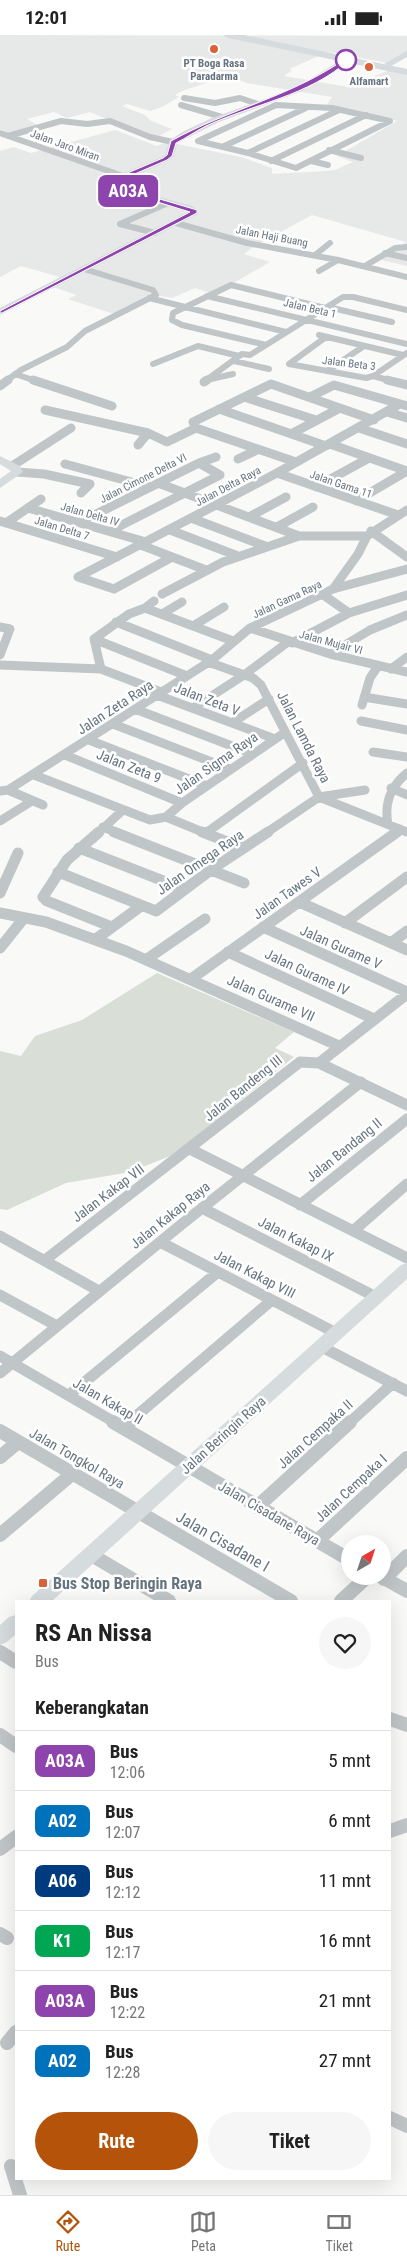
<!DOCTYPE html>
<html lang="id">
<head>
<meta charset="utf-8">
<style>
	:root { --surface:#fff; --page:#f6f6f6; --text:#222; --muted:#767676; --line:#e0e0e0; --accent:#b45309 }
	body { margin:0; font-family:"Roboto Condensed",sans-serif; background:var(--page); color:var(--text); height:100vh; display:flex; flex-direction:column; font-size:19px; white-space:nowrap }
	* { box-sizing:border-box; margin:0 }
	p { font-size:16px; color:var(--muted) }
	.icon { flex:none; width:28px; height:28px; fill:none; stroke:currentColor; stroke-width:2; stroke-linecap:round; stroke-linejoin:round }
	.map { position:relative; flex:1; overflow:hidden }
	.details { position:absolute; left:15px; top:1565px; width:376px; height:580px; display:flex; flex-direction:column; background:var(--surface); border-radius:0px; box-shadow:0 5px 20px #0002 }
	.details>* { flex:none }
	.badge { padding:0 10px; border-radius:8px; font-size:18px; line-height:32px }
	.needle { width:32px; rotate:39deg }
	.buttons { position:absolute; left:341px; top:1500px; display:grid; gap:10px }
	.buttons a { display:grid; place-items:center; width:50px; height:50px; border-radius:50%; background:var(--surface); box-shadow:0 5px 20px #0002; font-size:25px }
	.map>.badge { position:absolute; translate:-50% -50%; box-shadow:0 0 0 2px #fff }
	h2 { padding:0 20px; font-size:19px; line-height:45px }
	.round { display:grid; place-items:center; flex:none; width:52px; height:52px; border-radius:26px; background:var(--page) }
	.overview { display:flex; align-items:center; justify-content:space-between; height:85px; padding:0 20px }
	h1 { font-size:24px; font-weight:700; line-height:38px }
	.action { display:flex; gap:10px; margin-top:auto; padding:10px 20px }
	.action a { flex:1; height:58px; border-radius:30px; background:var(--accent); color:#fff; font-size:20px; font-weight:700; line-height:58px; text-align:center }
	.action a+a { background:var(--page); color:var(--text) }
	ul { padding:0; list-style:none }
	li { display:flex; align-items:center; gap:15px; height:60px; padding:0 20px; border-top:1px solid var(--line) }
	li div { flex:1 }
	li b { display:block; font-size:19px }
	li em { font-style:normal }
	li .badge { min-width:55px; font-weight:700; text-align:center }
	.status { display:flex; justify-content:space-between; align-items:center; height:35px; padding:0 25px; background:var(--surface); direction:ltr }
	.status svg { height:14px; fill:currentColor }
	.dock { display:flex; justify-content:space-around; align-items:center; height:70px; border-top:1px solid var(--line); background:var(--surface); font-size:14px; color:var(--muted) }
	.dock a { display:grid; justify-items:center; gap:2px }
	.dock .selected { color:var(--accent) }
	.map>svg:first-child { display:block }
	.built { fill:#e7e8e8 }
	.green { fill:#d9ded6 }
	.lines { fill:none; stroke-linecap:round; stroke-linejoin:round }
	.street-far3 { stroke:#c0c5c8; stroke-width:6 }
	.street-far2 { stroke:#c0c5c8; stroke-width:9 }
	.street-far1 { stroke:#c0c5c8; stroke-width:11 }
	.street { stroke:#c0c5c8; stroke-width:14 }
	.secondary { fill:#d6dbde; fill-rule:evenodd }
	.highway { fill:#d6dbde; fill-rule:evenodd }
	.line { fill:#8e44ad; stroke:#fff }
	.poi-dot { fill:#d96238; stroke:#fff; stroke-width:2 }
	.stop-dot { fill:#fff; stroke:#8e44ad; stroke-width:2.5 }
	.labels { text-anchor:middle; stroke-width:5; stroke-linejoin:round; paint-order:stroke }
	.far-poi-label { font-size:11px; font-weight:bold; fill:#667480; stroke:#fff }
	.far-street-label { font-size:11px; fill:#667480; stroke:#fff }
	.street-label { font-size:14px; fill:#667480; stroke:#fff }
	.near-street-label { font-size:16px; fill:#667480; stroke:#fff }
	.near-poi-label { font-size:16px; font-weight:bold; fill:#667480; stroke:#fff; text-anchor:start }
</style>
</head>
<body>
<div class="status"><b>12:01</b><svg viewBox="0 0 49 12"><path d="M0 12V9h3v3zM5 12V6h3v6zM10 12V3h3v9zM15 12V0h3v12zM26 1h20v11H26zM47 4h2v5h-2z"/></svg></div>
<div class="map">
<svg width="407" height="2160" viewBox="0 0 407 2160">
	<rect width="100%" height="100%" fill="#f9f9f7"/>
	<path class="built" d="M0,0L407,1V17L388,28L328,17L289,34L292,35L284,41L348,52L392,34L407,37V231L381,225L406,207L312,180L253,212L244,219L270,227L214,259L195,253L172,263L155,260L114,279L68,264L77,260L47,250L60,242L21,231L0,242V116L14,112L31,118L115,95L157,111L167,107L241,122L272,133V139L326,136L335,135L353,127L337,121L397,86L354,75L326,71L332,62L247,48L228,41L182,56L175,60L179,62L162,72L150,76L127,69L122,71L145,80L151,86L172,94L157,102L138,97L90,77L67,83L54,77L27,84L42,93L14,101L0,94Z"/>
	<path class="green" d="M157,938L294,997L275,1013L294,1022L175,1119L130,1137L66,1148L7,1175L0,1174V1016L21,1021L35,1001L82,985Z"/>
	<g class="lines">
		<path class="street-far3" d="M184,63L215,68L240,63L258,69
			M181,70L222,82
			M276,70L332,73L390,86L296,133L248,118L198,106Z
			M0,98L123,141
			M8,101L61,86L87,89L110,86L150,102L173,107
			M222,112L306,73
			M329,115L361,123
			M248,118L339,75
			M271,126L366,80
			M311,126L328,130
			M176,188L247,208L338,225L407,242
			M120,189L168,168
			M120,189L155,198
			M385,218L407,223
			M315,220L330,208
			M365,231L395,213L407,212
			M319,236L338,225
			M207,261L407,309
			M149,263L286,297
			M328,272L392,287
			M319,300L403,320
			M266,310L182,290L172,285L173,278L231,250L325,273
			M234,326L269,334
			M153,329L198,311L239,321
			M289,329L366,343L373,341L392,346
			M289,329L326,302
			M327,336L364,311
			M15,339L36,346
			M373,341L407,318
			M211,344L233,339
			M6,346L21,335L67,312L85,296L156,260L153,255L84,234
			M205,346L242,319L250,320L343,262H353L407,275"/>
		<path class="street-far2" d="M33,345L112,371
			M387,345L407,350
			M204,347L207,345
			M0,351L8,345
			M244,362L316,385
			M310,362L334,350L407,371
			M219,374L326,411
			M45,375L148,398L167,407L196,393
			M387,377L407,383
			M196,393L193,387L271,349L374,385
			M196,393L296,427
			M359,393L407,409
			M291,399L340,373
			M330,409L407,436
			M138,410L148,398
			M238,424L257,415
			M65,429L150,452
			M12,431L71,393
			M17,437L44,439L90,449L81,458
			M277,438L398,480
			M158,448L299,501H367
			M316,452L369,423
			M356,466L407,436
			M28,473L146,507
			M249,482L286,462
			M191,483L265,511
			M0,486L117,522
			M80,487L199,428L216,422
			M6,488L41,464
			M277,492L313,472
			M170,495L238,521
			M110,496L220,440L199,428
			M371,496L407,522
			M141,510L206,535
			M78,542L277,438L398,370
			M78,542L114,554L172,522
			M333,554L407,534
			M162,559L223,527L299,501
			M145,573L233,606
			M349,578L407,560
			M162,579L182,567
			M116,587L212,625
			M193,591L224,572
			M0,592L10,594L0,620
			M250,593L330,619L407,637
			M94,604L187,641
			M292,608L349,578L322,559
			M330,619L370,595L407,580
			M208,627L253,643L261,650L319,762L407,797
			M0,630L101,634L161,657
			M101,634L94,604L129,579L145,573L154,566
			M391,634L407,622
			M157,660L275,704
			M364,662L407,669
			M362,670L370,643L378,631
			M193,673L244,640L288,607
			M135,674L253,719
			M361,686L407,695
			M232,688L269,664
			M113,689L230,734
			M89,705L207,751
			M373,717L407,722
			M65,720L182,768
			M34,740L150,785L166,782L205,798
			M391,753L407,760
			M8,755L212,625L250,593L333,554L358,519L367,501L407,475
			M0,756L8,755L43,770
			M166,782L182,768L284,698
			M0,786L32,766
			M388,789C384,768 390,752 407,738
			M103,792L118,798
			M98,798L123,775
			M206,798L303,728
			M266,798L319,762L365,755
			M395,798L400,794"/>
		<path class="street-far1" d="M99,797L67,825L43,862L47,866L112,892
			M114,797L244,848
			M202,797L243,813
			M206,798L208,797
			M79,813L184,854
			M58,837L156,876L212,834L268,797
			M0,858L18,818
			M299,867L407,915
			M0,878L46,887L126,916L339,1011
			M345,888L407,842
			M263,892L407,957
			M96,904L141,871
			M391,908L407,896
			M0,913L24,883
			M228,917L374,984
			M147,924L205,884
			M191,944L397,797
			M319,1028L407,959
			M190,1114L407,1223
			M300,1170L407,1084
			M202,1173L376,1262
			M353,1196L407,1149
			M0,1201L99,1256
			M160,1207L336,1298
			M45,1225L300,1027L319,1028L407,1070
			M0,1260L57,1291
			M322,1312L407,1356
			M0,1321L116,1388
			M0,1338L182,1189L361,1047
			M69,1360L218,1237
			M128,1388L272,1265
			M349,1388L393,1348"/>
		<path class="street" d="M113,1387L350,1525
			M124,1392L130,1387
			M0,1396L291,1566
			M0,1422L18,1407
			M257,1472L350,1387
			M0,1500L72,1439
			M317,1506L407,1423
			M90,1519L169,1566
			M380,1541L407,1556
			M384,1544L407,1521
			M341,1566L368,1541
			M0,1617L16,1627
			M390,1684L407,1690
			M0,1700L16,1711
			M390,1796L407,1790
			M0,1814L16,1802
			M0,1899L7,1903
			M7,2008L16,1997
			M390,2083L407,2091
			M11,2131L20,2160"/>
		<path class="secondary" d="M407,16V22L391,31L384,29Z
			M351,19L355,22L354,24L302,56L219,87L177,108L174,121L168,126L117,148L120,151L192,171L198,175V179L0,280V273L188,177L114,155L106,148L110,144L162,122L165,120L170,105L184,96L212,83L296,53Z
			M0,421L20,431L23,437L0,453V444L11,436L0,429Z
			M407,1228V1244L52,1566H29L32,1561L401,1230Z
			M16,1580V1599L7,1607L0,1610V1590L9,1582Z"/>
		<path class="highway" d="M223,0H244L407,34V40L228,3Z"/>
	</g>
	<path class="line" d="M345,24L349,25C309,61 253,69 206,91C196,96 186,103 176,108L172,121L167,125L114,148L119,152L197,175V178L2,278H0V276L190,177L115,154L108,148L111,145L163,123L167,120L171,106C229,74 290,62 345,24Z"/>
	<g class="poi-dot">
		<circle cx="214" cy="14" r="5"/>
		<circle cx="369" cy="32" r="5"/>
		<rect x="38" y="1543" width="10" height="10" rx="2.5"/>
	</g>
	<circle class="stop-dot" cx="346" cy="25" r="10"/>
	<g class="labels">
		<g class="far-poi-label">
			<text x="214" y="32">PT Boga Rasa<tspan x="214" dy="13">Paradarma</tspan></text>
			<text x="369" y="50">Alfamart</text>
		</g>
		<g class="far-street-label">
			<text transform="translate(65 110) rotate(20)" y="4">Jalan Jaro Miran</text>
			<text transform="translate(272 201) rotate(11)" y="4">Jalan Haji Buang</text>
			<text transform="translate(310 273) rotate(13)" y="4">Jalan Beta 1</text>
			<text transform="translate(349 328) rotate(7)" y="4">Jalan Beta 3</text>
			<text transform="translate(143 443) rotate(-27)" y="4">Jalan Cimone Delta VI</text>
			<text transform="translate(341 449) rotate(19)" y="4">Jalan Gama 11</text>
			<text transform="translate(228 451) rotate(-28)" y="4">Jalan Delta Raya</text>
			<text transform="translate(90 479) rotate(16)" y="4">Jalan Delta IV</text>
			<text transform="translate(62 493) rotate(17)" y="4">Jalan Delta 7</text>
			<text transform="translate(287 564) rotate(-25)" y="4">Jalan Gama Raya</text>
			<text transform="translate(331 607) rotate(15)" y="4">Jalan Mujair VI</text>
		</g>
		<g class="street-label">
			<text transform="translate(207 664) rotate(21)" y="5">Jalan Zeta V</text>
			<text transform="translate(115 672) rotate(-33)" y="5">Jalan Zeta Raya</text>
			<text transform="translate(304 702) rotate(63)" y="5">Jalan Lamda Raya</text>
			<text transform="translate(216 728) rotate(-35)" y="5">Jalan Sigma Raya</text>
			<text transform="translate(129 731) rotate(22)" y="5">Jalan Zeta 9</text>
			<text transform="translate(200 827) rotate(-35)" y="5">Jalan Omega Raya</text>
			<text transform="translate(287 858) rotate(-35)" y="5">Jalan Tawes V</text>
			<text transform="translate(341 912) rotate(24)" y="5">Jalan Gurame V</text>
			<text transform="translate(307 937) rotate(25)" y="5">Jalan Gurame IV</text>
			<text transform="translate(271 963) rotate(24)" y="5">Jalan Gurame VII</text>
			<text transform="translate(243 1053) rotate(-39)" y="5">Jalan Bandeng III</text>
			<text transform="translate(344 1115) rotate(-39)" y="5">Jalan Bandang II</text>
			<text transform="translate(108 1158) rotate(-37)" y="5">Jalan Kakap VII</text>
			<text transform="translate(170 1180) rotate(-39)" y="5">Jalan Kakap Raya</text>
			<text transform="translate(296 1204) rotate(27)" y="5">Jalan Kakap IX</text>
			<text transform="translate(255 1239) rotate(27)" y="5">Jalan Kakap VIII</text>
			<text transform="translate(108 1366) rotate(30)" y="5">Jalan Kakap II</text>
			<text transform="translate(315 1399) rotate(-42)" y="5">Jalan Cempaka II</text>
			<text transform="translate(223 1400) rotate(-42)" y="5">Jalan Beringin Raya</text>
			<text transform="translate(77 1423) rotate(30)" y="5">Jalan Tongkol Raya</text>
			<text transform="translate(351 1453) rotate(-43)" y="5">Jalan Cempaka I</text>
			<text transform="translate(269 1478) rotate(30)" y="5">Jalan Cisadane Raya</text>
		</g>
		<g class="near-street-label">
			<text transform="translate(223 1506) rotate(30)" y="6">Jalan Cisadane I</text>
		</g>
		<g class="near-poi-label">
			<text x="53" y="1554">Bus Stop Beringin Raya</text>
		</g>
	</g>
</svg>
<div class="buttons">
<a><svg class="needle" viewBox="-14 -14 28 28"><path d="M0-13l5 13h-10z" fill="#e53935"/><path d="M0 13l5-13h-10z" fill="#767676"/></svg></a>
</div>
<b class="badge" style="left:128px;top:156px;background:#8e44ad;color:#fff">A03A</b>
<section class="details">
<div class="overview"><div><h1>RS An Nissa</h1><p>Bus</p></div><a class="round"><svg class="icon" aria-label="heart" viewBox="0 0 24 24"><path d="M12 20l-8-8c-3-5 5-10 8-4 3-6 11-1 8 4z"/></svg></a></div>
<h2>Keberangkatan</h2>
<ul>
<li><span class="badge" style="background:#8e44ad;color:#fff">A03A</span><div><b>Bus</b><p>12:06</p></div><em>5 mnt</em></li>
<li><span class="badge" style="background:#0072bc;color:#fff">A02</span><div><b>Bus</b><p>12:07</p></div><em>6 mnt</em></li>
<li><span class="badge" style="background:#003b80;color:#fff">A06</span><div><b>Bus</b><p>12:12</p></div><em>11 mnt</em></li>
<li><span class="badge" style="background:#00a651;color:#fff">K1</span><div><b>Bus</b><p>12:17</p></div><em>16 mnt</em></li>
<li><span class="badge" style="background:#8e44ad;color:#fff">A03A</span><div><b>Bus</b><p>12:22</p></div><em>21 mnt</em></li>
<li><span class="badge" style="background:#0072bc;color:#fff">A02</span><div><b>Bus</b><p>12:28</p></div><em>27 mnt</em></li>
</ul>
<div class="action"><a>Rute</a><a>Tiket</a></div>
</section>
</div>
<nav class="dock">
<a class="selected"><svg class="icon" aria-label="directions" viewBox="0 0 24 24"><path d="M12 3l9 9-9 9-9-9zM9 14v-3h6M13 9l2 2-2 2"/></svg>Rute</a>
<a><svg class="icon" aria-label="map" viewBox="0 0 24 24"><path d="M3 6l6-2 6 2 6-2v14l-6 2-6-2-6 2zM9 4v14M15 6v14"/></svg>Peta</a>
<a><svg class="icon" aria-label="tickets" viewBox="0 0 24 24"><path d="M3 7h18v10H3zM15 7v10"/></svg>Tiket</a>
</nav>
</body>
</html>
